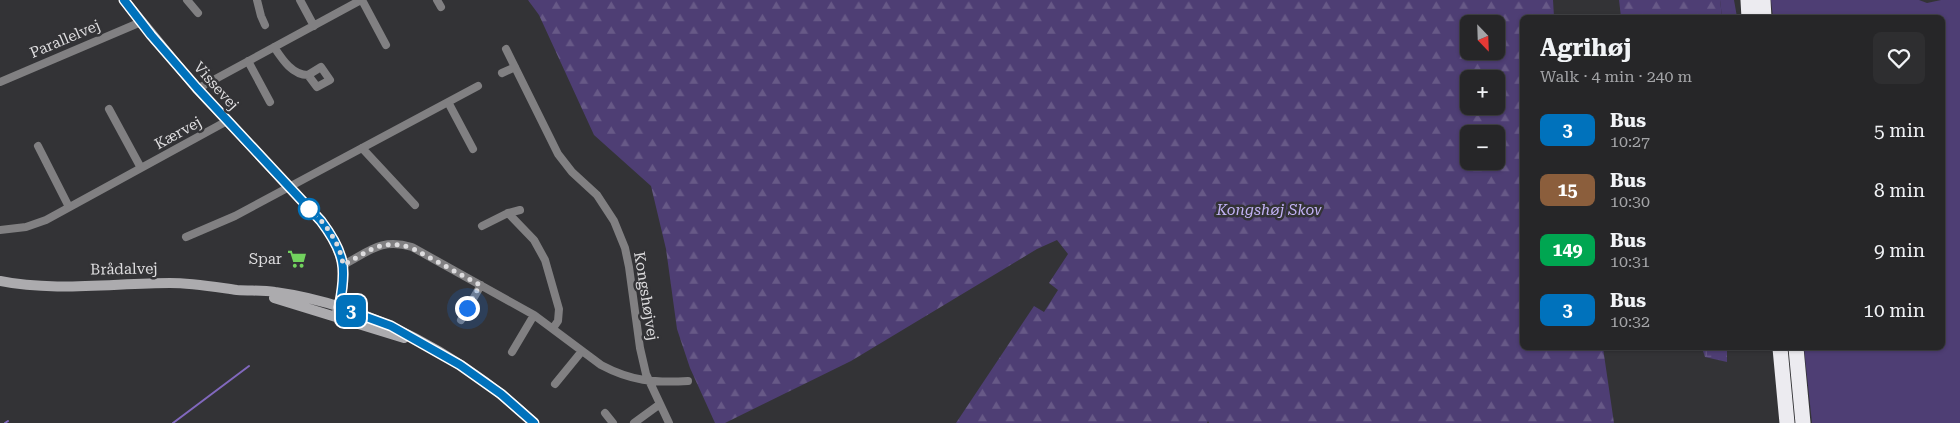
<!DOCTYPE html>
<html lang="en">
<head>
<meta charset="utf-8">
<style>
	:root { --surface:#262628; --page:#2e2e30; --text:#f1f3f6; --muted:#a4a5a8; --line:#424345 }
	body { margin:0; font-family:"Roboto Serif",serif; background:var(--page); color:var(--text); height:100vh; display:flex; flex-direction:column; font-size:19px; white-space:nowrap }
	* { box-sizing:border-box; margin:0 }
	p { font-size:16px; color:var(--muted) }
	.icon { flex:none; width:28px; height:28px; fill:none; stroke:currentColor; stroke-width:2; stroke-linecap:round; stroke-linejoin:round }
	.map { position:relative; flex:1; overflow:hidden }
	.details { position:absolute; left:1520px; top:15px; width:425px; height:335px; display:flex; flex-direction:column; background:var(--surface); border-radius:8px; box-shadow:0 1px 4px #0004,0 0 0 1px var(--line) }
	.details>* { flex:none }
	.badge { padding:0 10px; border-radius:8px; font-size:18px; line-height:32px }
	.needle { width:32px; rotate:157deg }
	.fabs { position:absolute; left:1460px; top:15px; display:grid; gap:10px }
	.fabs a { display:grid; place-items:center; width:45px; height:45px; border-radius:8px; background:var(--surface); box-shadow:0 1px 4px #0004,0 0 0 1px var(--line); font-size:25px }
	.you { position:absolute; width:25px; height:25px; margin:-12px; border:4px solid #fff; border-radius:50%; background:#1a73e8; box-shadow:0 0 0 8px #1a73e833 }
	.map>.badge { position:absolute; translate:-50% -50%; box-shadow:0 0 0 2px #fff }
	.round { display:grid; place-items:center; flex:none; width:52px; height:52px; border-radius:8px; background:var(--page) }
	.overview { display:flex; align-items:center; justify-content:space-between; height:85px; padding:0 20px }
	h1 { font-size:24px; font-weight:700; line-height:38px }
	ul { padding:0; list-style:none }
	li { display:flex; align-items:center; gap:15px; height:60px; padding:0 20px }
	li div { flex:1 }
	li b { display:block; font-size:19px }
	li em { font-style:normal }
	li .badge { min-width:55px; font-weight:700; text-align:center }
	.map>svg:first-child { display:block }
	.grass { fill:#4e3e74 }
	.forest { fill:url(#forest-firs); fill-rule:evenodd }
	.wetland { fill:url(#wetland-marsh) }
	.lines { fill:none; stroke-linecap:round; stroke-linejoin:round }
	.stream { stroke:#8168bd; stroke-width:2 }
	.street { stroke:#818082; stroke-width:8 }
	.secondary { stroke:#acabae; stroke-width:10 }
	.highway { stroke:#ecebf0; stroke-width:15 }
	.line-casing { stroke:#fff; stroke-width:11 }
	.line { stroke:#0072bc; stroke-width:8 }
	.walk { stroke:#dddcde; stroke-width:5; stroke-dasharray:0 9 }
	.stop-dot { fill:#fff; stroke:#0072bc; stroke-width:2.5 }
	.labels { text-anchor:middle; stroke-width:5; stroke-linejoin:round; paint-order:stroke }
	.street-label { font-size:15px; fill:#dddcde; stroke:#333336 }
	.park-label { font-size:15px; font-style:italic; fill:#c3b3f6; stroke:#333336 }
	.poi-label { font-size:15px; fill:#dddcde; stroke:#333336; text-anchor:end }
</style>
</head>
<body>
<div class="map">
<svg width="1960" height="423" viewBox="0 0 1960 423">
	<defs>
		<pattern id="forest-firs" width="22" height="20" patternUnits="userSpaceOnUse" patternTransform="scale(1.25)"><rect width="22" height="20" fill="#4e3e74"/><path d="M5 1l3.5 6h-7zM16 11l3.5 6h-7z" fill="#675987"/></pattern>
		<pattern id="wetland-marsh" width="20" height="14" patternUnits="userSpaceOnUse" patternTransform="scale(1.25)"><rect width="20" height="14" fill="#4e3e74"/><path d="M1 5h8M5 5V1M11 12h8M15 12V8" fill="none" stroke="#675987"/></pattern>
	</defs>
	<rect width="100%" height="100%" fill="#333336"/>
	<path class="grass" d="M1720,0H1734L1737,17H1722Z
		M1771,0H1919L1927,3L1941,0H1960V423H1812L1804,348H1942V18L1773,17Z"/>
	<path class="forest" d="M528,0H1553L1554,17L1522,18V348H1603L1614,423H1209L1208,421L1207,423H956L1034,306L1044,312L1058,290L1049,283L1068,254L1057,240L1037,249L851,361L725,423H715L690,368L677,329L666,249L651,186L594,135L539,15ZM1469,24H1496V51H1469ZM1469,79H1496V106H1469ZM1469,134H1496V161H1469Z
		M1619,0H1720L1722,17H1621Z"/>
	<path class="wetland" d="M1702,348H1727V362L1705,357Z"/>
	<g class="lines">
		<path class="stream" d="M5,423L8,421
			M173,423L249,366"/>
		<path class="street" d="M187,0L198,13
			M257,0L261,16L265,25
			M300,0L314,26
			M362,0L386,45
			M437,0L441,7
			M274,47C282,59 292,75 308,75L317,87L330,80L321,67L308,75
			M506,49L558,154L572,172L597,195L614,221L625,248L629,267L640,348L646,374L669,423
			M248,61L270,102
			M502,73L515,67
			M0,82L141,22
			M197,89L361,0
			M448,102L473,149
			M109,109L141,168
			M38,146L69,207
			M362,148L415,205
			M508,213L520,210
			M482,226L508,213L534,240L545,260L559,309L558,321L553,328
			M0,230L26,227L46,220L227,121
			M186,237L235,216L478,86
			M343,265C370,251 381,238 412,247L534,315L601,365C631,381 654,383 688,381
			M461,320L481,285
			M512,352L534,315
			M555,384L582,351
			M605,413L613,423
			M634,423L660,404"/>
		<path class="secondary" d="M124,0L197,89L321,221C347,255 348,276 336,316
			M0,281C51,292 116,283 170,283C192,283 215,287 237,290C250,291 263,290 275,292C370,305 466,358 534,423
			M274,298L404,338"/>
		<path class="highway" d="M1748,0L1749,18
			M1763,0L1764,18
			M1780,348L1787,423
			M1796,348L1803,423"/>
	</g>
	<g class="lines">
		<g class="line-casing">
			<path id="line" d="M124,0L151,35L197,88L321,221C345,253 347,268 339,307L391,326L460,365L501,394L534,423"/>
		</g>
		<use href="#line" class="line"/>
		<path class="walk" d="M309,209C324,221 341,244 343,265C370,251 381,238 412,248L480,285L467,308"/>
	</g>
	<defs>
		<g id="supermarket-bare" transform="scale(1.5)"><path d="M-6-5.5h2.5l.6 2H6L4.5 2H-2.5L-4.4-4H-6ZM-1.5 3.2a1.3 1.3 0 1 0 .1 0ZM3 3.2a1.3 1.3 0 1 0 .1 0Z" fill="#72d25e" stroke="#333336" stroke-width="2.5" paint-order="stroke"/></g>
	</defs>
	<g fill-rule="evenodd">
		<use href="#supermarket-bare" x="297" y="259"/>
	</g>
	<circle class="stop-dot" cx="309" cy="209" r="10"/>
	<g class="labels">
		<g class="street-label">
			<text transform="translate(65 39) rotate(-23)" y="5">Parallelvej</text>
			<text transform="translate(216 86) rotate(48)" y="5">Vissevej</text>
			<text transform="translate(178 133) rotate(-29)" y="5">Kærvej</text>
			<text transform="translate(124 269) rotate(-1)" y="5">Brådalvej</text>
			<text transform="translate(646 296) rotate(81)" y="5">Kongshøjvej</text>
		</g>
		<g class="park-label">
			<text x="1269" y="215">Kongshøj Skov</text>
		</g>
		<g class="poi-label">
			<text x="282" y="264">Spar</text>
		</g>
	</g>
</svg>
<div class="fabs">
<a><svg class="needle" viewBox="-14 -14 28 28"><path d="M0-13l5 13h-10z" fill="#e53935"/><path d="M0 13l5-13h-10z" fill="#a4a5a8"/></svg></a>
<a>+</a>
<a>−</a>
</div>
<div class="you" style="left:467px;top:308px"></div>
<b class="badge" style="left:351px;top:311px;background:#0072bc;color:#fff">3</b>
<section class="details">
<div class="overview"><div><h1>Agrihøj</h1><p>Walk · 4 min · 240 m</p></div><a class="round"><svg class="icon" aria-label="heart" viewBox="0 0 24 24"><path d="M12 20l-8-8c-3-5 5-10 8-4 3-6 11-1 8 4z"/></svg></a></div>
<ul>
<li><span class="badge" style="background:#0072bc;color:#fff">3</span><div><b>Bus</b><p>10:27</p></div><em>5 min</em></li>
<li><span class="badge" style="background:#8b5e3c;color:#fff">15</span><div><b>Bus</b><p>10:30</p></div><em>8 min</em></li>
<li><span class="badge" style="background:#00a651;color:#fff">149</span><div><b>Bus</b><p>10:31</p></div><em>9 min</em></li>
<li><span class="badge" style="background:#0072bc;color:#fff">3</span><div><b>Bus</b><p>10:32</p></div><em>10 min</em></li>
</ul>
</section>
</div>
</body>
</html>
